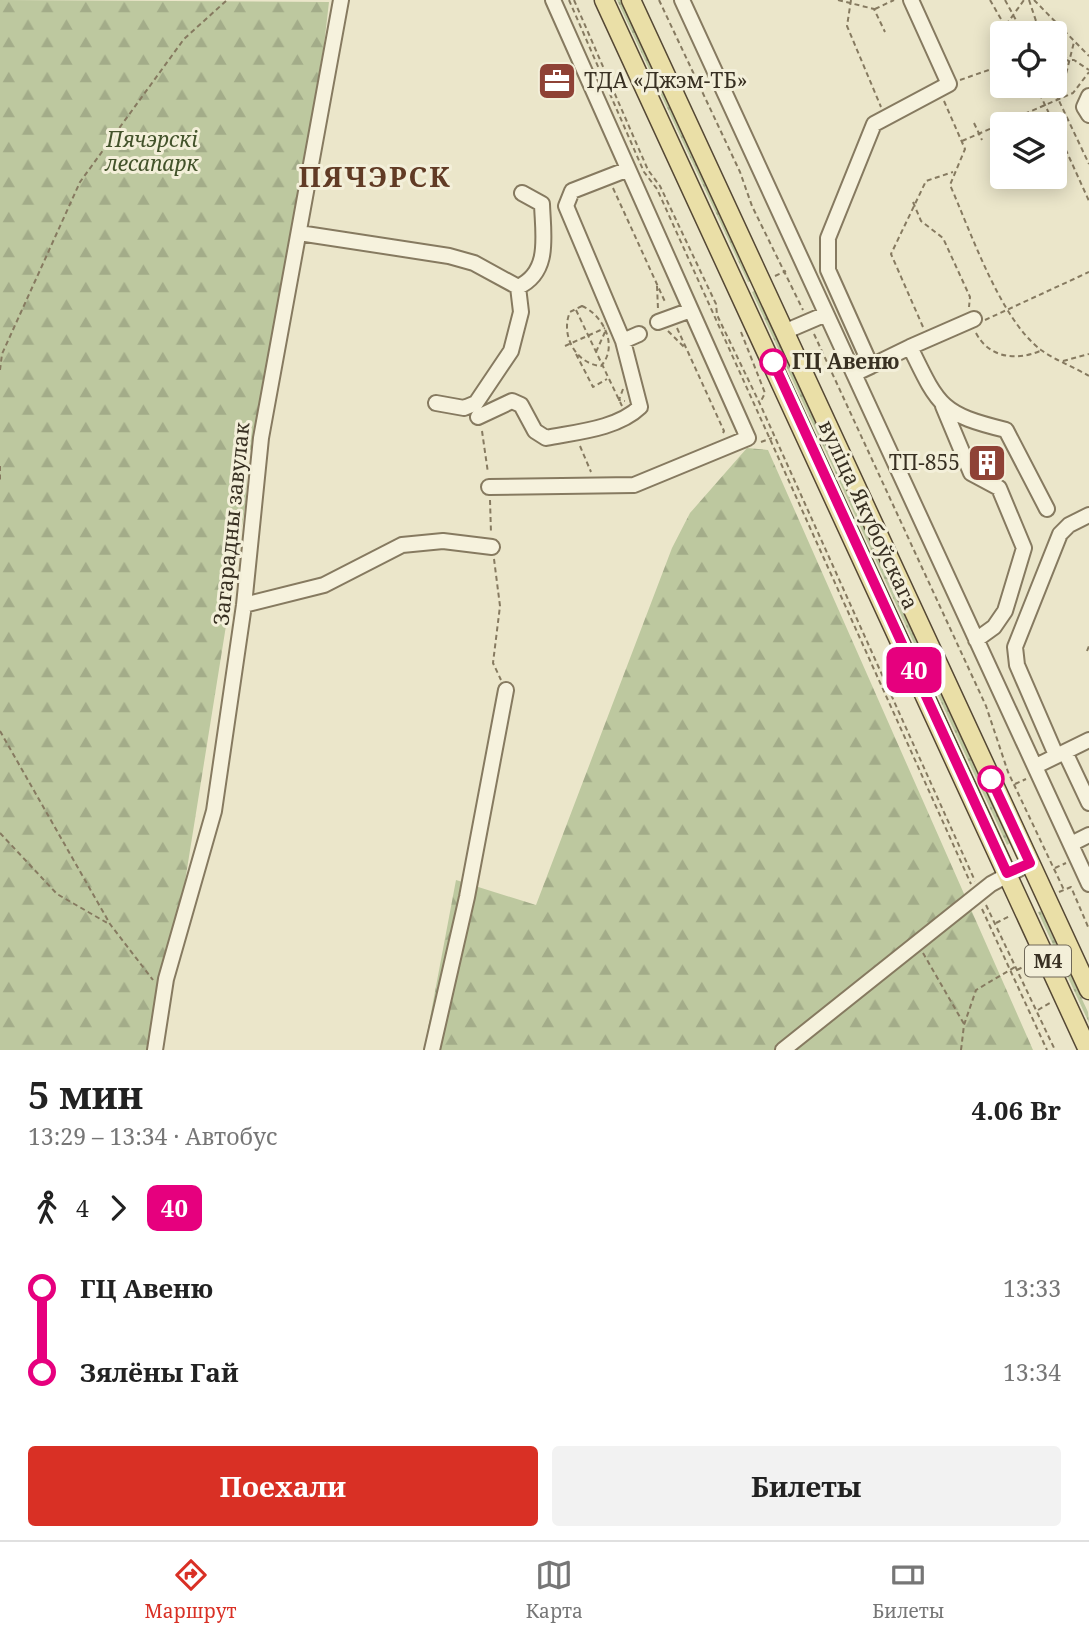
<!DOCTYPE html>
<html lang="ru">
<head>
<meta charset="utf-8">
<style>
	:root { --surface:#fff; --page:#f2f2f2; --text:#222; --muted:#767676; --line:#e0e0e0; --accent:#d93025 }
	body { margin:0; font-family:"Noto Serif",serif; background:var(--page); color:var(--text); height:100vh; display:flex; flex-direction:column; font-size:26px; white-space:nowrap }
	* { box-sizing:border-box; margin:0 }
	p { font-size:23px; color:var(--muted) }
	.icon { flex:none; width:38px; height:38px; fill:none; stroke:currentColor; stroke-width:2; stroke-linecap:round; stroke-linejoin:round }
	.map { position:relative; height:1050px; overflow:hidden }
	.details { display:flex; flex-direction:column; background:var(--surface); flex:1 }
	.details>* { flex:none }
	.badge { padding:0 14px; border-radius:10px; font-size:24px; line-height:46px }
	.buttons { position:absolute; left:990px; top:21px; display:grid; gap:14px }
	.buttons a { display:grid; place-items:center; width:77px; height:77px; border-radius:7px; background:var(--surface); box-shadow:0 4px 18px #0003; font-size:35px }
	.map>.badge { position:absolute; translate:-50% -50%; box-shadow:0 0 0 4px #fff }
	.legs { display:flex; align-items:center; gap:10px; height:77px; padding:0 28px; font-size:23px }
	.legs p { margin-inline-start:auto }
	.head { display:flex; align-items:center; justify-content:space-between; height:119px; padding:0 28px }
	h1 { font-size:38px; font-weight:700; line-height:52px }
	.button { display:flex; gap:14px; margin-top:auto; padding:14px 28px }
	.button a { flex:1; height:80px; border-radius:7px; background:var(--accent); color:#fff; font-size:28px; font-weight:700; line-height:80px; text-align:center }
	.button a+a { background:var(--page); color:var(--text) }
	ul { padding:0 28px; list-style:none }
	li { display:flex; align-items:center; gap:24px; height:84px; font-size:26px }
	li i { display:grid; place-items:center; width:10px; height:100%; margin:0 9px; background:currentColor }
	li i::after { content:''; width:18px; height:18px; margin:-9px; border:5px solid; border-radius:50%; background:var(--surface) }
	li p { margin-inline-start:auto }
	li:first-child i { background:linear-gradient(#0000 50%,currentColor 0) }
	li:last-child i { background:linear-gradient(currentColor 50%,#0000 0) }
	.menu { display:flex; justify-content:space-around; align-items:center; height:98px; border-top:2px solid var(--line); background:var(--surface); font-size:19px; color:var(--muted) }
	.menu a { display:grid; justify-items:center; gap:4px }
	.menu .on { color:var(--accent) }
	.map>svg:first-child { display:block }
	.grass { fill:url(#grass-dots) }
	.forest { fill:url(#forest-firs) }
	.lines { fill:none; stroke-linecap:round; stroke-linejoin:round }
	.minor-casing { stroke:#867a60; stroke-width:18 }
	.major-casing { stroke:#554834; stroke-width:21 }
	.path { stroke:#867a60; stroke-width:2; stroke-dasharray:5 3.5; stroke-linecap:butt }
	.minor { stroke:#f6f2dd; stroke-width:14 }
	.major { stroke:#eadfa7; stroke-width:18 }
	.line-1-casing { stroke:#fff; stroke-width:16 }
	.line-1 { stroke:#e6007e; stroke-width:10 }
	.stop-1-dot { fill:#fff; stroke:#e6007e; stroke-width:3.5 }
	.labels { text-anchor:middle; stroke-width:6; stroke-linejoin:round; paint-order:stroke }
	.shield { fill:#f3efd9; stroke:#706959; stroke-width:2 }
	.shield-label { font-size:19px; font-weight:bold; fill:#383022 }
	.poi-label { font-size:21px; fill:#383022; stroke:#f3efd9; text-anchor:start }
	.park-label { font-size:21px; font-style:italic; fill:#43532b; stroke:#f3efd9 }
	.stop-label { font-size:21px; font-weight:bold; fill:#383022; stroke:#f3efd9; text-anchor:start }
	.street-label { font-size:21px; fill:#383022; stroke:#f3efd9 }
	.district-label { font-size:28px; font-weight:bold; letter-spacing:2px; fill:#613b25; stroke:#f3efd9 }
</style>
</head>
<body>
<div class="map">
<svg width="1089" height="1050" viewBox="0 0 1089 1050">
	<defs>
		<pattern id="grass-dots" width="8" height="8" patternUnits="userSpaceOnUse" patternTransform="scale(1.75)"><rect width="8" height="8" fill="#bdc89f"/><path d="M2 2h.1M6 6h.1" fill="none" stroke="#a3ac89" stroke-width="1.8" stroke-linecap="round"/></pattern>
		<pattern id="forest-firs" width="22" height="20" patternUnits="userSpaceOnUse" patternTransform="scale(1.75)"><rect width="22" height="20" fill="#bdc89f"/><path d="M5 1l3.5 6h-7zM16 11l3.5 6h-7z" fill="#a3ac89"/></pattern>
	</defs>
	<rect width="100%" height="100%" fill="#ebe6ca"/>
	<path class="grass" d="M617,0H621L751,281L748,282Z
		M755,291L1010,843L1007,845L752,292Z
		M1041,911L1088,1012L1089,1023L1038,912Z"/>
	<path class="forest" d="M0,0L329,2L324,45L253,449L242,453L237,467L247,475L246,501L158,1050H0Z
		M747,448L768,450L1033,1050H424L456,880L536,905L672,548L690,513Z"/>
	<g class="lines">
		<g class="minor-casing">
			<path id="minor" d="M553,0L691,310L658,322
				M682,0L854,374
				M911,0L949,84L874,124L828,238V270L871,366L854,374L1089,884
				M1089,96L1084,107L1089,115
				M299,233L449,256L474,263L518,287C551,272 543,235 542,204L522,193
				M784,332L826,314
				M623,341L639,334
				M910,347L974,319
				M871,366L910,347C939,407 941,414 1006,430L1047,509
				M436,403L464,408L476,403L511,351L521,312L518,287
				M943,406L971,473L999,488L1024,548L1005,611L994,627L976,640
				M478,417L512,401L521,405L535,431L546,438C576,432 617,429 640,407L623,341L566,206L572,191L626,170
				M489,487L634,485L748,438L691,310
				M244,605L324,585L402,545L443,541L492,547
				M1065,752L1089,803
				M1056,755L1017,665L1015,647L1060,534L1069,525L1089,515
				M1036,766L1089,740
				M1071,844L1089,835
				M155,1050L166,979L214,811L244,605L261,438L341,0
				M432,1050L467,897L506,690
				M783,1050L991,884L1030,863"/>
		</g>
		<g class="major-casing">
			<path id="major" d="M604,0L1088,1050
				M631,0L1089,990"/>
		</g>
		<path class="path" d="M569,0L644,172L657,189L971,884
			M574,0L648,170L660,186L716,304L717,315L760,404L975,881
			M659,0L740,172L752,206L803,310
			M838,0L874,9L885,32
			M851,0L847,26L881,107
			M990,0L1009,33
			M1005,0L1023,33
			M1029,0L1040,33
			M1034,0L1089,56
			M875,9L894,0
			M1006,25L1024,0
			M1055,41L1063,36
			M1055,52L1068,59
			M1055,61L1074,60L1089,70
			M960,80L1003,65
			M1036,86L1054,124
			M1052,86L1089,164
			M1060,98L1074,42
			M944,101L965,149L950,185C971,232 1000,319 1041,350C1055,360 1074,367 1089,376
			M999,113L1005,124
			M974,123L982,140
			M1055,126L1089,201
			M962,141L1073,93L1089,72
			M613,188L666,304
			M913,202L921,221L943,238L970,297L969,307
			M775,276L786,271
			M657,286L658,309
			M582,306C603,315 619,346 601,366C576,364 560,335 570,312Z
			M576,310L622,406
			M985,320L1089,272
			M923,327L891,254L926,181L953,172
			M677,328L724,431L722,435
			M668,331L686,349
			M741,332L765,393L761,401
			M976,333C989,358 1016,361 1040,351
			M814,334L986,706L1008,772L1064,890
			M565,346L605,328
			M596,352L605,332
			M576,354L593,387L607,379
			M1063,361L1089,354
			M0,370L2,354L80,182L184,39L227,0
			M623,389L619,400L625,401
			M482,431L488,473
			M761,442L772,438
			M580,446L591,472
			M0,466V483
			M490,500L491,533
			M494,559L500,606L493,663L501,680
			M1087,651L1089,646
			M0,731L110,924L153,980
			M1015,784L1026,779
			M0,833L57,894L109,924
			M1055,868L1066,863
			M1059,892L1071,887L1089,929
			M986,905L1055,1050
			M982,909L1047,1050
			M996,923L1010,916
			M923,953L964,1024
			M1017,970L1031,963L1036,973
			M1038,1010L1050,1003
			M961,1050L964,1025L976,990L1015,967"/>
		<use href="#minor" class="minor"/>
		<use href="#major" class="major"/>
	</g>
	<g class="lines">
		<g class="line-1-casing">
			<path id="line-1" d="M773,362L1007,873L1030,863L991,779"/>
		</g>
		<use href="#line-1" class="line-1"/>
	</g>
	<defs>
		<g id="office-square" transform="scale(2.0125)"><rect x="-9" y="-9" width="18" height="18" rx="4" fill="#8f4236" stroke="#f3efd9"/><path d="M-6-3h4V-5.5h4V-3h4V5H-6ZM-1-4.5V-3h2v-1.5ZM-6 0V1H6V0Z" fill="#fff"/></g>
		<g id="building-square" transform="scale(2.0125)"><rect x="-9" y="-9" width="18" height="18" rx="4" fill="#8f4236" stroke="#f3efd9"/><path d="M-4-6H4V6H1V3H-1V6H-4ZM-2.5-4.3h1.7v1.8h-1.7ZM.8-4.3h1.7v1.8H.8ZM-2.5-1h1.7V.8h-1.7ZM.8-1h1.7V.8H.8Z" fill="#fff"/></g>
	</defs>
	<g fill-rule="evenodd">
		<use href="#office-square" x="557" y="81"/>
		<use href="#building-square" x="987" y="463"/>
	</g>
	<g class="stop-1-dot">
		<circle cx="773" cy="362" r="12"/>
		<circle cx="991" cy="779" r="12"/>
	</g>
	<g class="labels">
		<rect class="shield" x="1025" y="945.5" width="46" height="31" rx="5"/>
		<g class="shield-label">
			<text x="1048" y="968">М4</text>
		</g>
		<g class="poi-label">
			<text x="584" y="88">ТДА «Джэм-ТБ»</text>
			<text x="960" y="470" text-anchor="end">ТП-855</text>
		</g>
		<g class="park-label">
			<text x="152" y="147">Пячэрскі<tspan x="152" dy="24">лесапарк</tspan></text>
		</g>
		<g class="stop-label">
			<text x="792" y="369">ГЦ Авеню</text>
		</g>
		<g class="street-label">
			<text transform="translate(868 515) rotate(65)" y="7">вуліца Якубоўскага</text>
			<text transform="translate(232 524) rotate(-84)" y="7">Загарадны завулак</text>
		</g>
		<g class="district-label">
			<text x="375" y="187">ПЯЧЭРСК</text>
		</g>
	</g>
</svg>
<div class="buttons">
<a><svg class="icon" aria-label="locate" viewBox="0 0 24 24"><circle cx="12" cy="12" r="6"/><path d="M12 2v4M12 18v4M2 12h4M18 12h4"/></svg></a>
<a><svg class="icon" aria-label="layers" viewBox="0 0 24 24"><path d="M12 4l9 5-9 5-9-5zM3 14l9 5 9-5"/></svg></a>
</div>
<b class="badge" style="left:914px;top:670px;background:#e6007e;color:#fff">40</b>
</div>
<section class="details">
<div class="head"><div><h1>5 мин</h1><p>13:29 – 13:34 · Автобус</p></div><b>4.06 Br</b></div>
<div class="legs"><svg class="icon" aria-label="walk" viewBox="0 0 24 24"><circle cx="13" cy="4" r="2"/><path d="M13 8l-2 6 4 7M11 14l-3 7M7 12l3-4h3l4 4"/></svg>4<svg class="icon" aria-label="forward" viewBox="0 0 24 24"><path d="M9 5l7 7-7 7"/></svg><b class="badge" style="background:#e6007e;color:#fff">40</b></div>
<ul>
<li><i style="color:#e6007e"></i><b>ГЦ Авеню</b><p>13:33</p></li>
<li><i style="color:#e6007e"></i><b>Зялёны Гай</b><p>13:34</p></li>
</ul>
<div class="button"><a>Поехали</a><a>Билеты</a></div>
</section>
<nav class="menu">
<a class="on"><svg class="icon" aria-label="directions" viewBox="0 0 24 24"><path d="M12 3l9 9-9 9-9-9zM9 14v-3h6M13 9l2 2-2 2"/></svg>Маршрут</a>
<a><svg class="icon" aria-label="map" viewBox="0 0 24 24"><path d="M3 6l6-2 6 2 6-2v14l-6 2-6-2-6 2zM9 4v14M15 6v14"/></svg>Карта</a>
<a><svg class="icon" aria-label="tickets" viewBox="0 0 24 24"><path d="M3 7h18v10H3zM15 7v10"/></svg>Билеты</a>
</nav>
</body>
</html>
